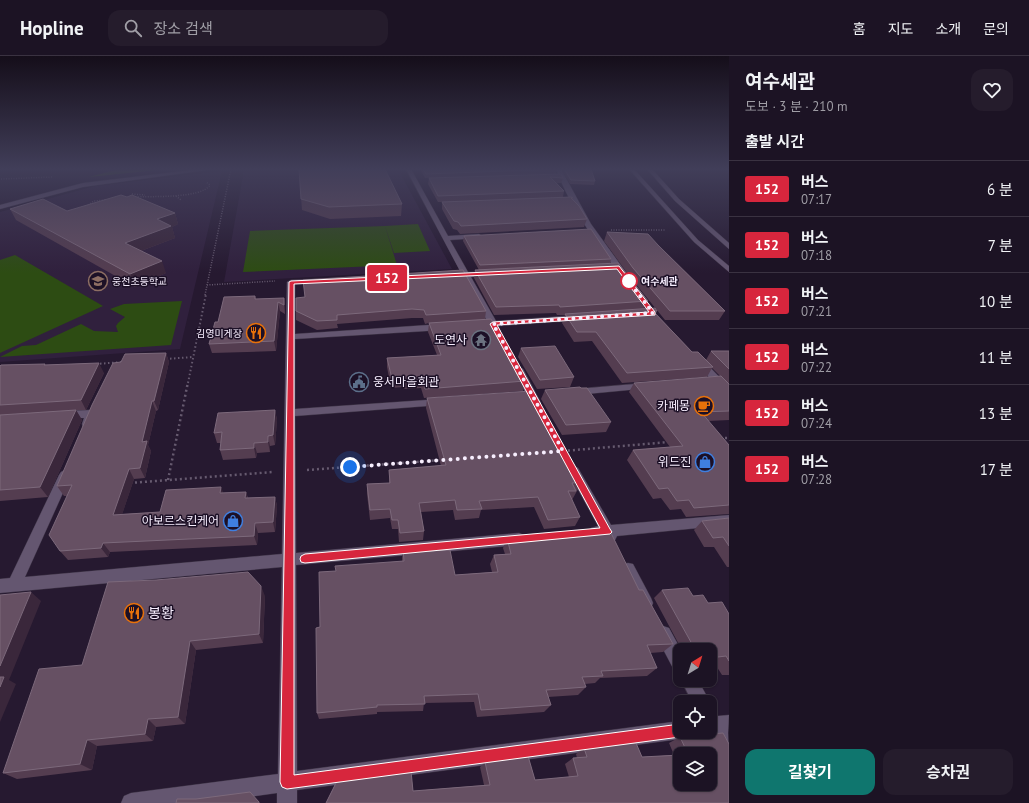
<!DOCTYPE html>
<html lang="ko">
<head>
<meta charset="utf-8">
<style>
	:root { --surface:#1c1324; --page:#251c2c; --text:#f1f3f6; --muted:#a09ea6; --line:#3a3241; --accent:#0f766e }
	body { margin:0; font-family:"PT Sans","Noto Sans KR",sans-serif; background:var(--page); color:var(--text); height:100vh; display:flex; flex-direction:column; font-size:15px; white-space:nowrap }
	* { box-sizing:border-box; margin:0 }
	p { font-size:13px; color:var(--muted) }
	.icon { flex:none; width:22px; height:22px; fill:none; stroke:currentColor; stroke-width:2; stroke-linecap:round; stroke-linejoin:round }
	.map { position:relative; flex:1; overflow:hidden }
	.sheet { display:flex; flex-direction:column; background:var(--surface); width:300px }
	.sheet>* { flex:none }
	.badge { padding:0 8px; border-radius:3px; font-size:14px; line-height:26px }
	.needle { width:26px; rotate:38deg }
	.tools { position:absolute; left:673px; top:587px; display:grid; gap:8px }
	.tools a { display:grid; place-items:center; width:44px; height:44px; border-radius:8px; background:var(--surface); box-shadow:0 1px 3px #0004,0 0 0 1px var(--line); font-size:20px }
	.you { position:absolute; width:20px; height:20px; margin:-10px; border:3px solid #fff; border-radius:50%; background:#1a73e8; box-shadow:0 0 0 6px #1a73e833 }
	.map>.badge { position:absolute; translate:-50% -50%; box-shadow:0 0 0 2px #fff }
	h2 { padding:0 16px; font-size:15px; line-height:36px }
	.round { display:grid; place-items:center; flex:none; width:42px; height:42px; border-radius:12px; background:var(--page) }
	.summary { display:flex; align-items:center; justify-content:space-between; height:68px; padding:0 16px }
	h1 { font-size:19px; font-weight:700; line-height:30px }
	.action { display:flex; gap:8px; margin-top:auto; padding:8px 16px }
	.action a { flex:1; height:46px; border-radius:12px; background:var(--accent); color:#fff; font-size:16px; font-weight:700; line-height:46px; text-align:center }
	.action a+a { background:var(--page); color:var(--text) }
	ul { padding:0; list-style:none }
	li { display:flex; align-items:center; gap:12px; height:56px; padding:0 16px; border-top:1px solid var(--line) }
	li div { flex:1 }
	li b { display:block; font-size:15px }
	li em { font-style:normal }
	li .badge { min-width:44px; font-weight:700; text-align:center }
	header { display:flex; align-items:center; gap:24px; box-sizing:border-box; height:56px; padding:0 20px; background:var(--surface); border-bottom:1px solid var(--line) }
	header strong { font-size:19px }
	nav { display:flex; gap:22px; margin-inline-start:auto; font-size:14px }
	.search { width:280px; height:36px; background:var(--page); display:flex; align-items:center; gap:10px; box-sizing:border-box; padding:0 14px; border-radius:12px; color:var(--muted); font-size:15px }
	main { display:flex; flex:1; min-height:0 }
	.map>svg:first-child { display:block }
	.built { fill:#30203d }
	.green { fill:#2d4c13 }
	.forest { fill:#356004 }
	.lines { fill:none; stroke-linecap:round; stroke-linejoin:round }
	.minor-casing { stroke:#3d3345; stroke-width:1 }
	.tertiary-casing { stroke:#3d3345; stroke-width:1 }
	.path-far2 { stroke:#665a6f; stroke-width:1.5; stroke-dasharray:1 1.5; stroke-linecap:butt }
	.path-far1 { stroke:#665a6f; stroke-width:2; stroke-dasharray:1.5 2.5; stroke-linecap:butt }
	.path { stroke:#665a6f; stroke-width:2.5; stroke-dasharray:2 3; stroke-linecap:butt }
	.minor { fill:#645670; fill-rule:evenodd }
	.tertiary { fill:#645670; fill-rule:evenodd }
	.wall { fill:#543d50; fill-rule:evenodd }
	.shaded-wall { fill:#3a273b }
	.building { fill:#665063; stroke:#7c697b }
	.line { fill:#d7263d; stroke:#fff }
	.walk { stroke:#f7eefe; stroke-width:4; stroke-dasharray:0 7.2 }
	.stop-dot { fill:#fff; stroke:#d7263d; stroke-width:2 }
	.labels { text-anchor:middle; stroke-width:3; stroke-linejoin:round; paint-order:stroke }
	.far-poi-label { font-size:10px; fill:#f7eefe; stroke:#1c1026; text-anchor:start }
	.far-stop-label { font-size:10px; font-weight:bold; fill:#f7eefe; stroke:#1c1026; text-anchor:start }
	.poi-label { font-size:12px; fill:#f7eefe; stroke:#1c1026; text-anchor:end }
	.near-poi-label { font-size:14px; fill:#f7eefe; stroke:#1c1026; text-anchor:start }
</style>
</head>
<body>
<header>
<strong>Hopline</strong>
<div class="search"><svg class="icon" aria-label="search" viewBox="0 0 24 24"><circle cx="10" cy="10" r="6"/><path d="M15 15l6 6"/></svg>장소 검색</div>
<nav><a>홈</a><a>지도</a><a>소개</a><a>문의</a></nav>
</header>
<main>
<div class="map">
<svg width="729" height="747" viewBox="0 0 729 747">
	<rect width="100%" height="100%" fill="#261930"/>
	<path class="built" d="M254,113H398L452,213L224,226L244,114Z
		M222,115L180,293L0,306V156L95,130Z"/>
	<path class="green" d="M418,168L430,195L394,197L385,170Z
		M385,170L397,209L243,216L250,175Z
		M15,199L103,250L0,297V204Z
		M182,245L171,289L0,301L22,290L36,289L81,268L94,275L118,276L116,270L118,267L125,261L110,253L124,248Z"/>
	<path class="forest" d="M119,113H167L89,121Z"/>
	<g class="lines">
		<g class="minor-casing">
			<path id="minor" d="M200,113H214L83,131L0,153V149L83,127Z
				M406,113H411L448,180L479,178L482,180L479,182L450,184L468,216H488L492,218L488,220L471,221L496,265L579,259L583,262L582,264L498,270L501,275L497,278L494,277L490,270H483L482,268L483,266L487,265L464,221H452L448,219L452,217H461Z
				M556,113H561L591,168L628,219L627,221H621C597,187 570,152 556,113Z
				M318,223H321V227L295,228V278L443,268L447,271L443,274L295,283V353L441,343L446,346L441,349L295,360L296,497L519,477L524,479L526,483L524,487L519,489L296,509L297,715L680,665V676H688L686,680L680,683L297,734V747H277V737L204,747H121L124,740L131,737L278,718L282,511L0,537V523L10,522L59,419L61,416L65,414L69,416L71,419L25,521L282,498L287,226L291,224Z
				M700,303L703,304L729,331V340L725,339L697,308L695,306L697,304Z
				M518,310L523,313L541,347L540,349H532L531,347L513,313Z
				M646,327L651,330L650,332L576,339L571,336L576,333Z
				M91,354L95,355L96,358L91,371H83L82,368L84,362H60L59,359L60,356L64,355Z
				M574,410L578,412L611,469L729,459V469L617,480L615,484L610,486L605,484L604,481L596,482L591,480L589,476L591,472L598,470L568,415L570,412Z
				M628,507L633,508L651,542L653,547L651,552L646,554L641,552L623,518L621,513L623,508Z
				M663,570L669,572L681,594L680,616L674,614L655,578L657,572Z
				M681,624H698L710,646H692Z
				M710,654L716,657L718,660L729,659L728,677L729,706C714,700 717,683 704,676H710Z"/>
		</g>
		<g class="tertiary-casing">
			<path id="tertiary" d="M629,113H634L698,184L729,210V216L694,186Z
				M647,113H652L679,143L729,187V193L675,145Z"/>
		</g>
		<path class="path-far2" d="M1,123L53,121
			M132,138L145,139
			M176,140L181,144
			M133,141C150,140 201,143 210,129L206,126
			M88,149L94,145L106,144
			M611,174H665
			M207,229L275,225
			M205,239L231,113"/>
		<path class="path-far1" d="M166,303L193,301
			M96,308L123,306
			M188,327L206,238"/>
		<path class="path" d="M720,382H729
			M563,395L669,386
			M307,414L442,404
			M168,424L188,326
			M130,427L273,416"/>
		<use href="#minor" class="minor"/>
		<use href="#tertiary" class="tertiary"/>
	</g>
	<path class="wall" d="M299,113L402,148L401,160L330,163L302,154Z
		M420,113H557L556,118L425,122Z
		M561,113H591L595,125L594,129L570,128Z
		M561,118L563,122L561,127H557L564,135L563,141L573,142V144L587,163L584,171L460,178L457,174L453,173L442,153V146H438L428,128L429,122Z
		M127,141L175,157L178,168L172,171L175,182L141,195L166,217L135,231L16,164L10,153L67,155Z
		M607,176L658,189L725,255L719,264H665L630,221L604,185Z
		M464,180L611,203L610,208L648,245L644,253L657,255L656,258L692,296L706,304L711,295H729V364L708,365L729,389V458L686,461L681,453L670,454L661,442L653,443L627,404L633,394L670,391L629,336L634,327L720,320L712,312L707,321L622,327L592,285L574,286L562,267L565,259H557L556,257L494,259L474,222L475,214H479L463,185Z
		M255,240L256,243L284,242L285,251V258L280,255L276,295L212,297L209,288L218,266Z
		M296,242L486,255L485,263L525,325L523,335L424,342L421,332L404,333L403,331L391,332L387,311V302L437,299L428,276L429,267L425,268L423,262H412L337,268L338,272L317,274L296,264Z
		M521,292L574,321L570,331L537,333L518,301Z
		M166,297L169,306L158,354L156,355L148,389L151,395L145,422L134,423L122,458L160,456L223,437L246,436L248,442L275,441L277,450L275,476L258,477L257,489L110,496L108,501L68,504L60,495L67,440H64L57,430L121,306Z
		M45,308L46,309L104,317L86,354H76L82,364L48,441L0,445V310Z
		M545,334L611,366L606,376L562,379L541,343Z
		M427,342L582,426L572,444L580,461L575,470L544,473L534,451L481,454L479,462L455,464L453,454L421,456L424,475L423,484L399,486L398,473H392L390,462L370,464L367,438V428L389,427V414L441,410L426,352Z
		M275,354L277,364L275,389L270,390V396L257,397L256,402L223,404L220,394L221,387H217L214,377Z
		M729,462V511H727L714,491H704L694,474L702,465Z
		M555,477L639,534L673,588L663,596L650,597L657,612L647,620L600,622L595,627L585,628L586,631L578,639L548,641L551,649L544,656L477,661L474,646L424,647L423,655L377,656V658L319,663L317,657L320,571L336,515L402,505V502L403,492L428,495L455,519L492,516L490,508L494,499L505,498L503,492L507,482L553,480Z
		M662,534L693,540L729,558V619H722L715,608H710V594H682L654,542Z
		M265,540L263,587L196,594L185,668L156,671L153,685L97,690L92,714L17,723L3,717L82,609Z
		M723,677L729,688V747H326L337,725L411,715L413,735L484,729L480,711L485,706L528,700L535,724L569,721L565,708L573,702H577L576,698L584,692L616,688L636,687L642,701L674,699L669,687L680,681ZM680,698H710V728H680Z"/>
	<path class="shaded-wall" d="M175,157L178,168L172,171L175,182L130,199L125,187L157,163Z
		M162,205L166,217L135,231L130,218Z
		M284,242L285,251V258L284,249Z
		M278,246L280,255L276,295L274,285Z
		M166,297L169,306L158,354L154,345Z
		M99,307L104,317L86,354L81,344Z
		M152,345L156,355L148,389L151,395L145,422L140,412L142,386Z
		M76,354L82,364L48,441L40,431Z
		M275,354L277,364L275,389L273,379Z
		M268,380L270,390V396L268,386Z
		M254,387L257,397L256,402L254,392Z
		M129,413L134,423L119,468L113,459Z
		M221,431L225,441L220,437Z
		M246,436L248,445L245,442Z
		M275,441L277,450L275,476L273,466Z
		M255,467L258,477L257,489L254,480Z
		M103,487L110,496L108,501L101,492Z
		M261,530L265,540L263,587L259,578Z
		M31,536L41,545L9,624L16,628L0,666V610Z
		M190,585L196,594L185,668L178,661Z
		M148,663L156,671L153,685L145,678Z
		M87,684L97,690L92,714L80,708Z"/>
	<path class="building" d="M299,113H385L402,148L329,151L301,143Z
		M423,113H557L426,118Z
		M564,113H591L595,125L571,124Z
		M561,118L563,122L550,121L564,135L438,140L429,122Z
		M121,139L127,141L132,139L175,157L157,163L171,170L125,187L162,205L130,218L10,153L43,143L67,155Z
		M571,141L573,142H571L579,150L587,163L461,170L458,166L454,165L442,146Z
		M591,173L611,203L480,209L464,180Z
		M607,176L648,178L658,189L725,255H670L633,212Z
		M618,207L648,245L560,251L559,249L496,251L475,214Z
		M463,214L486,255L426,259L424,254L412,253L337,259V264L317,265L296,255V242L305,241L303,224Z
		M255,240V243L284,242V249L278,246L274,285L209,288L215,266H218L224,241Z
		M655,252L657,255H653L692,296H698L713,311L627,317L596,276H577L565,258Z
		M491,263L525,325L425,333L422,323L404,324V322L392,323L387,302L441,299L429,267Z
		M555,290L574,321L540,324L521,292Z
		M711,295H729V313Z
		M166,297L154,345H152L142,386L147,385L140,412L129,413L113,459L160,456L166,434L221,431L220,437L246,436L245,442L275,441L273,466L255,467L254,480L103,487L101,492L60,495L49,479L72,429L57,430L92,349L113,307L121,306L125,298Z
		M99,307L81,344L0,349V310L1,309L45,308L44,309Z
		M721,320L729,328V355L701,356L729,389V449L694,452L689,444L677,445L668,432L659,433L633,394L683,390L634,327Z
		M580,331L581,332H587L611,366L566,369L545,334Z
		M531,335L582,426L572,427L576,435H568L580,461L548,464L538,441L479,445L482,453L457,454L455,444L419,447L424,475L400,477L398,464H392L390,453L370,454L367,428L390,427L389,414L446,409L427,342Z
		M76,354L40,431L0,434V359Z
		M275,354L273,379L268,380V386L254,387V392L220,394L222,376L214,377L218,357Z
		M729,462V490L723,481L713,482L702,465Z
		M588,474L610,475L639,534H643L673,588L647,589L657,612L601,615L603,620L582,621L586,631L546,634L551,649L481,654L478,638L424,640L425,648L377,649V651L317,657L316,572L320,571L319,516L336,515L335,510L404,505L403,492L427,489L428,495L450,494L455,519L498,516L494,499L511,498L507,482L556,480L555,477Z
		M248,516L261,530L259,578L190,585L178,661L148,663L145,678L87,684L80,708L3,717L39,613L82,609L108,526L156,524Z
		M688,532L693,540L703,539L708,547L722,546L729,558V605L726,600L710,602V594H701L697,587L692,588L662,534Z
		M31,536L0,610V539Z
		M0,621H4L0,631Z
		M723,677L729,688V747H326L337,725L411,715L413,735L490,729L485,706L528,700L535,724L578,720L573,702L587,701L584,692L616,688L636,687L642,701L680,699V728H710V698H687H688L680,681Z
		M250,736L259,746V747H176L177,743H196Z"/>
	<linearGradient id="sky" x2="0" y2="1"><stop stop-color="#150e1a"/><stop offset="0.52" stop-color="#413e59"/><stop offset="1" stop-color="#413e59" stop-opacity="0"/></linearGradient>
	<rect width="729" height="217" fill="url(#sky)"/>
	<path class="line" d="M619,210L655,256V259L497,269L610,473L612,476L610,478L305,507L301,506L300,503L301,500L305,498L600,472L490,268L493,266L649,256L617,213L294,228V719L680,668L684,670L686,674L684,679L680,681L287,733L282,731L280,726L289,226L291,225Z"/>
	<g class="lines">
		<path class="walk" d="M350,411L563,395L493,268L653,257L627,223L629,225"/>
	</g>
	<defs>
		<g id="school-ring" transform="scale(1)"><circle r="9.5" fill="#1c1026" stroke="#8d6e63" stroke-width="1.5"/><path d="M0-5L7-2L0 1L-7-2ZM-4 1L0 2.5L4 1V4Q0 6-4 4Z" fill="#8d6e63"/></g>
		<g id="restaurant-ring" transform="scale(1)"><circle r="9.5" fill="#1c1026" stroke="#e8710a" stroke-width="1.5"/><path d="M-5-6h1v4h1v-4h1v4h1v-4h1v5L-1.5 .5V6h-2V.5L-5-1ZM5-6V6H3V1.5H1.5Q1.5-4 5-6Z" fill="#e8710a"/></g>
		<g id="temple-ring" transform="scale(1)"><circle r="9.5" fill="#1c1026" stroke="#6b7280" stroke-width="1.5"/><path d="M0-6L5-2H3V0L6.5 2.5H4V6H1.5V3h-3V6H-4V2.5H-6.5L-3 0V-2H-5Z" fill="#6b7280"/></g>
		<g id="civic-ring" transform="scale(1)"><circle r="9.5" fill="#1c1026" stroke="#5c6f8a" stroke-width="1.5"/><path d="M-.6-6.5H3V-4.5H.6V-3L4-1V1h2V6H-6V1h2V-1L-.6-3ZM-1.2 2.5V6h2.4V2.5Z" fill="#5c6f8a"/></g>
		<g id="cafe-ring" transform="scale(1)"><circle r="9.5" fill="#1c1026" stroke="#e8710a" stroke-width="1.5"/><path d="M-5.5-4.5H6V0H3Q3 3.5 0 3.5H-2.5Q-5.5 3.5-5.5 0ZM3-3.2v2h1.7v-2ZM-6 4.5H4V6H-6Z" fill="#e8710a"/></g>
		<g id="shop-ring" transform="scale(1)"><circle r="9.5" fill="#1c1026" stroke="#3f7fe0" stroke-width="1.5"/><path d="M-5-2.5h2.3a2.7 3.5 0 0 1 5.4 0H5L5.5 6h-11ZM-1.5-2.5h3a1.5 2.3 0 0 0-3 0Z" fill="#3f7fe0"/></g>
	</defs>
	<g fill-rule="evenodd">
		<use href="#school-ring" x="98" y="225"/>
		<use href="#restaurant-ring" x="256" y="277"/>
		<use href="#temple-ring" x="481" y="284"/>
		<use href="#civic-ring" x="359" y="326"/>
		<use href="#cafe-ring" x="704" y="350"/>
		<use href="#shop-ring" x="705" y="406"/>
		<use href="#shop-ring" x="233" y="465"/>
		<use href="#restaurant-ring" x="134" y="557"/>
	</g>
	<circle class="stop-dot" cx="629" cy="225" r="8"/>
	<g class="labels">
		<g class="far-poi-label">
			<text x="112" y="229">웅천초등학교</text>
			<text x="242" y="281" text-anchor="end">김영미게장</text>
		</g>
		<g class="far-stop-label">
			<text x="641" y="229">여수세관</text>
		</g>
		<g class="poi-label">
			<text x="467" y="288">도연사</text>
			<text x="373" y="330" text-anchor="start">웅서마을회관</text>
			<text x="690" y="354">카페몽</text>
			<text x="691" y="410">위드진</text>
			<text x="219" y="469">아보르스킨케어</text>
		</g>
		<g class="near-poi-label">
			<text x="148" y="562">봉황</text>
		</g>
	</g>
</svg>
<div class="tools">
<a><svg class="needle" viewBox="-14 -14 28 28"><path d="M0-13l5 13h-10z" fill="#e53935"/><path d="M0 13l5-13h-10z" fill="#a09ea6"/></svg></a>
<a><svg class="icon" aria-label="locate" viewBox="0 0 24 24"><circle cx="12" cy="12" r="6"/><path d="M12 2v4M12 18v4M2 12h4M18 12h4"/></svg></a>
<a><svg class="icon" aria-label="layers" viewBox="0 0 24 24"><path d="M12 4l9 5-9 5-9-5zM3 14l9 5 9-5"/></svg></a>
</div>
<div class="you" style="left:350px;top:411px"></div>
<b class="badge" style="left:387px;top:222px;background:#d7263d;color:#fff">152</b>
</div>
<section class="sheet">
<div class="summary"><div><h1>여수세관</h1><p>도보 · 3 분 · 210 m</p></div><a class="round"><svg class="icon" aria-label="heart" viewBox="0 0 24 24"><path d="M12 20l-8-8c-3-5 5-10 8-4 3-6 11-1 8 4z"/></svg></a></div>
<h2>출발 시간</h2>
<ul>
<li><span class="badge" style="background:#d7263d;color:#fff">152</span><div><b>버스</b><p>07:17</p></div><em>6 분</em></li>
<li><span class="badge" style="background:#d7263d;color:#fff">152</span><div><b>버스</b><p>07:18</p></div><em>7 분</em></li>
<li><span class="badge" style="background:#d7263d;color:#fff">152</span><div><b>버스</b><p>07:21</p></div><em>10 분</em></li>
<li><span class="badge" style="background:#d7263d;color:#fff">152</span><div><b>버스</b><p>07:22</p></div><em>11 분</em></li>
<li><span class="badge" style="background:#d7263d;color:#fff">152</span><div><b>버스</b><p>07:24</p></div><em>13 분</em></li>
<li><span class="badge" style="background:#d7263d;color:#fff">152</span><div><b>버스</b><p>07:28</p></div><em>17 분</em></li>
</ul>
<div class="action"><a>길찾기</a><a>승차권</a></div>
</section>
</main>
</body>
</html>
